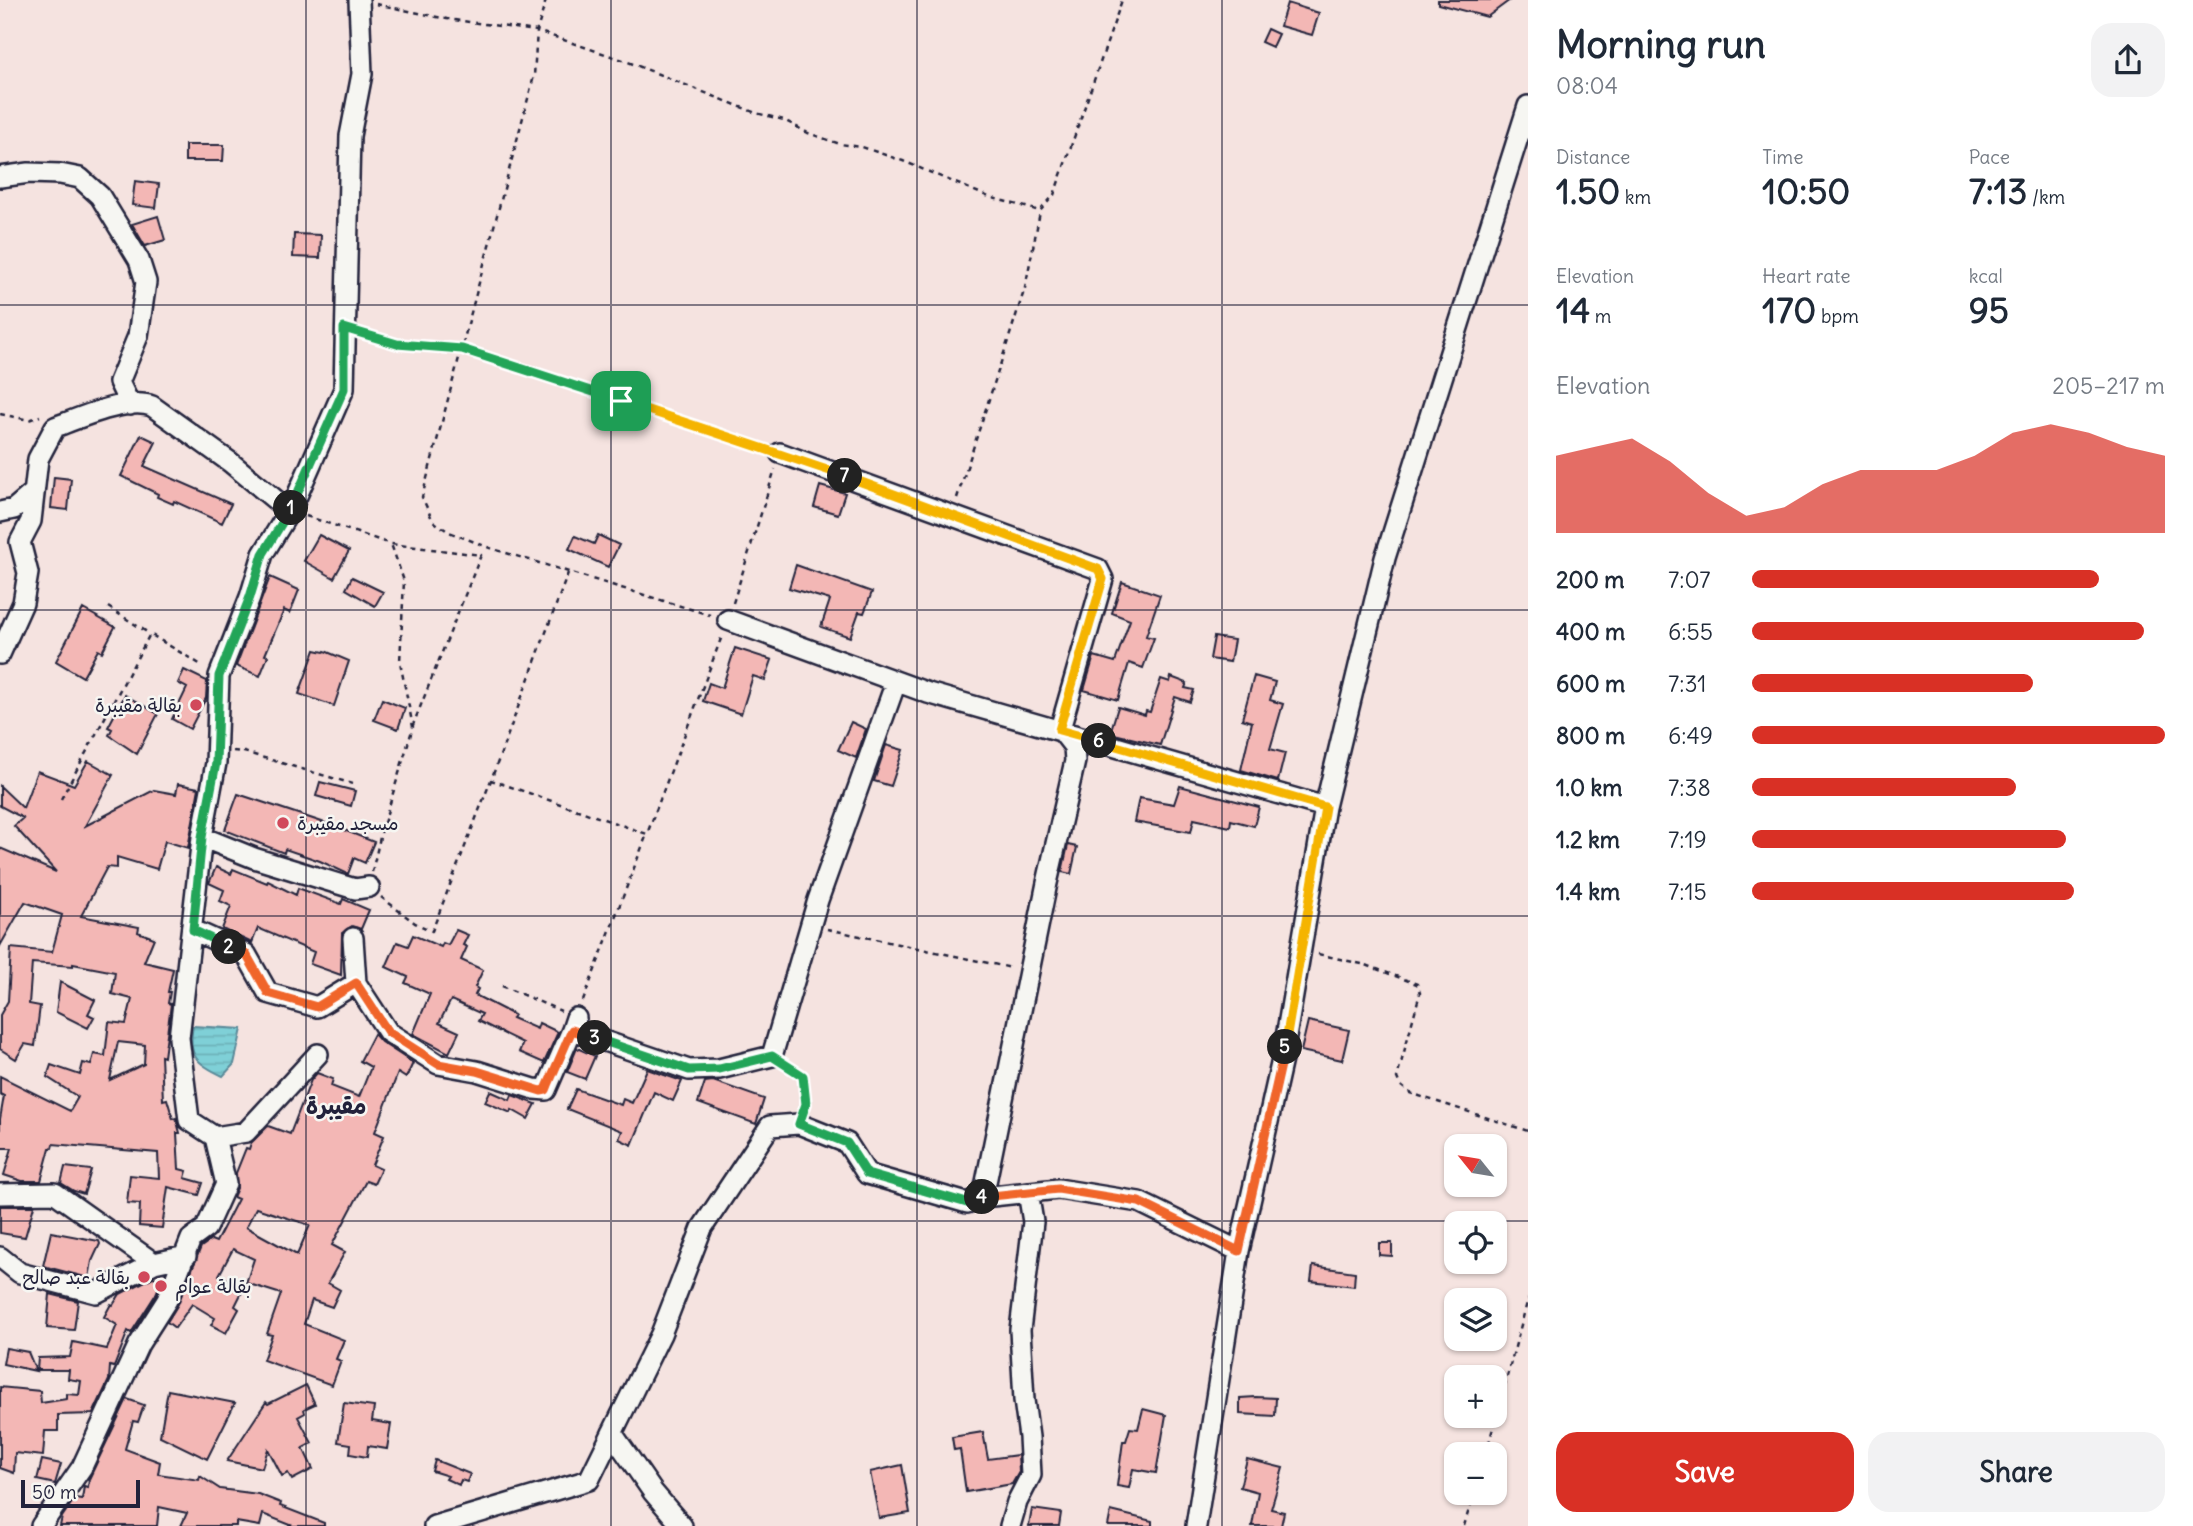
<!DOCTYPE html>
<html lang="en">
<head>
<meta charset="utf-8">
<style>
	body { margin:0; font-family:Delius,"Playpen Sans Arabic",sans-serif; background:#f2f2f3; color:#1f2937; height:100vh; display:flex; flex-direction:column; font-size:26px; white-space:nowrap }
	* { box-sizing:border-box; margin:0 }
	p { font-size:23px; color:#747a83 }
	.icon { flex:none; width:38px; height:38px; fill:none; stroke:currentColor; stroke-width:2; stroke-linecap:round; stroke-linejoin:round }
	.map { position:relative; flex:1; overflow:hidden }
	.side { display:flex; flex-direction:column; background:#fff; width:665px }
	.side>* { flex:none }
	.needle { width:46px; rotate:300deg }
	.controls { position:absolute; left:1444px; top:1134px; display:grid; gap:14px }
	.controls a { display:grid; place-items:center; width:63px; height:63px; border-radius:14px; background:#fff; box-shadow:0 2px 5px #0004; font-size:35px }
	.scale { position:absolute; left:21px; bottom:18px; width:119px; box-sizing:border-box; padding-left:7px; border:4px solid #22223b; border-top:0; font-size:19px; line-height:24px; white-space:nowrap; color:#22223b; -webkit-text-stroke:5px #f6f6f2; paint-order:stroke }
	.pin { position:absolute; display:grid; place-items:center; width:60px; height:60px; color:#fff; margin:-30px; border-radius:14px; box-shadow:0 4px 10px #0006 }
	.km { position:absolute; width:35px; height:35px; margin:-18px; border-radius:50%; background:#222; color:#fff; font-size:19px; line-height:35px; text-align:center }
	.round { display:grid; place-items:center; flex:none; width:74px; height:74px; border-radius:21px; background:#f2f2f3 }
	.summary { display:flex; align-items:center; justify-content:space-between; height:119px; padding:0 28px }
	h1 { font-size:38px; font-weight:700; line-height:52px }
	.figures { display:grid; grid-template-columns:repeat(3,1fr); gap:10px; height:119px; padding:7px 28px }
	.figures div { display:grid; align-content:center }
	.figures b { font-size:35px; font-weight:700 }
	.figures small { font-size:19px; font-weight:400 }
	.figures p { font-size:19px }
	.chart { height:196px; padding:14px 28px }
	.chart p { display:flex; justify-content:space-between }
	.chart svg { width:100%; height:126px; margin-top:7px; fill:#d93025; opacity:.7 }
	.action { display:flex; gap:14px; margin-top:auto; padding:14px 28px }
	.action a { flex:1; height:80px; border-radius:21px; background:#d93025; color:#fff; font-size:28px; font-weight:700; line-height:80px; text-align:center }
	.action a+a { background:#f2f2f3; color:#1f2937 }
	ul { padding:0 28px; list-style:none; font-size:23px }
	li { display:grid; grid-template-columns:112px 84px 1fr; align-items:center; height:52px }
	li i { height:18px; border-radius:9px; background:#d93025 }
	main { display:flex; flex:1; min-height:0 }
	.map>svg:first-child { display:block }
	.water { fill:url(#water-rules); stroke:#5a8a99; stroke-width:2 }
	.building { fill:#f3b7b5; stroke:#22223b; stroke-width:2; fill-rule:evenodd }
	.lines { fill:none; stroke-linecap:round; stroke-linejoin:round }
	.minor-casing { stroke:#22223b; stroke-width:24 }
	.path { stroke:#22223b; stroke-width:2.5; stroke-dasharray:5 5; stroke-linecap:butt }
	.minor { stroke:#f6f6f2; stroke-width:19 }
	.split-1-casing { stroke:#fff; stroke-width:14 }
	.split-2-casing { stroke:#fff; stroke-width:14 }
	.split-3-casing { stroke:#fff; stroke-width:14 }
	.split-4-casing { stroke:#fff; stroke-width:14 }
	.split-5-casing { stroke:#fff; stroke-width:14 }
	.split-6-casing { stroke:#fff; stroke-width:14 }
	.split-7-casing { stroke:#fff; stroke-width:14 }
	.split-8-casing { stroke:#fff; stroke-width:14 }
	.split-1 { stroke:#22a559; stroke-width:9 }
	.split-2 { stroke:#22a559; stroke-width:9 }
	.split-3 { stroke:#f0652b; stroke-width:9 }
	.split-4 { stroke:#22a559; stroke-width:9 }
	.split-5 { stroke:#f0652b; stroke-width:9 }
	.split-6 { stroke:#f5b400; stroke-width:9 }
	.split-7 { stroke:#f5b400; stroke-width:9 }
	.split-8 { stroke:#f5b400; stroke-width:9 }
	.grid { fill:none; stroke:#22223b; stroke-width:2; stroke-opacity:0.55 }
	.poi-dot { fill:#d1495b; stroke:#f6f6f2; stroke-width:2.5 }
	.labels { text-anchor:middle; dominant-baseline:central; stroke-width:5; stroke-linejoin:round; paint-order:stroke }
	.poi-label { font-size:19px; fill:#22223b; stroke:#f6f6f2; text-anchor:end }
	.quarter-label { font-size:23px; font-weight:bold; fill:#22223b; stroke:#f6f6f2 }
</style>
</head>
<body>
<main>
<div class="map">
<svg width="1528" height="1526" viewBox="0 0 1528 1526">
	<defs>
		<pattern id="water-rules" width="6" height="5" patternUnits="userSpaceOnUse" patternTransform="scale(1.75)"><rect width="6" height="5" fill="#7fd0d7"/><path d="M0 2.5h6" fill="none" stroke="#6db2b9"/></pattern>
	</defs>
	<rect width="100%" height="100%" fill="#f5e3e0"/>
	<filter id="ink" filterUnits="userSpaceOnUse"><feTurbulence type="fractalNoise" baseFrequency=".0143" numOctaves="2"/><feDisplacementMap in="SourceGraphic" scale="14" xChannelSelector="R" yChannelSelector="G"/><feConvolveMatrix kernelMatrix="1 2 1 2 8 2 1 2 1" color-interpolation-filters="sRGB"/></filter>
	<g filter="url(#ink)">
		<path class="water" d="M193 1026 242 1029 234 1064 223 1076C197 1064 187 1056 193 1026Z"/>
		<path class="building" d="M1438 0H1510L1487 17 1438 4Z
			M1287 3 1319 13 1312 35 1280 26Z
			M1267 29 1278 34 1272 47 1261 42Z
			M185 145H224L223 161H185Z
			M135 181 159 184 156 208 132 205Z
			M158 216 165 240 145 246 132 224Z
			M294 234 321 235 320 258 293 257Z
			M141 435 156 442 144 466 231 504 222 523 174 501 173 504 157 497 158 494 121 476Z
			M54 477 71 479 68 510 51 508Z
			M820 486 845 493 838 514 814 507Z
			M319 535 349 551 334 578 304 561Z
			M598 535 619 545 608 567 569 549 575 536 594 544Z
			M796 565 872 592 864 613 859 612 850 637 821 627 830 600 789 588Z
			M270 577 299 590 290 613 284 610 265 655 268 656 260 676 236 666Z
			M352 577 383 592 375 606 346 589Z
			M1122 582 1160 595 1146 636 1154 638 1143 668 1129 663 1118 700 1084 690 1094 656 1115 662 1130 620 1112 613Z
			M83 609 115 627 102 652 98 650 83 677 56 661Z
			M1214 637 1234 640 1230 662 1210 659Z
			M735 648 772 660 765 680 753 676 741 714 703 701 709 683 722 688Z
			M315 650 324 652 325 651 349 661 334 706 299 694Z
			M184 670 207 681 206 698 190 729 172 719 187 688 178 683Z
			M1254 676 1275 682 1270 700 1283 704 1270 749 1285 753 1278 781 1241 770 1252 722 1242 719Z
			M1171 677 1187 683 1185 688 1194 690 1190 702 1175 697 1160 745 1110 733 1118 707 1145 715 1146 711 1150 712 1161 679 1170 682Z
			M125 695 158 714 137 754 109 735 112 729 108 727Z
			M382 699 405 708 398 729 374 720Z
			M851 722 866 729 856 758 838 750Z
			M886 745 903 750 891 786 874 781Z
			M88 761 113 775 85 826 154 790 176 794 178 784 199 788 188 848 165 841 157 869 117 857V868L107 867 81 916 139 927 138 932 154 938 144 962 173 969 168 992H170L168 1003 171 1004 164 1057 161 1056 163 1100 167 1099 173 1119 176 1118 180 1133H177L179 1169 187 1171 185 1178 203 1183 199 1195 168 1187 162 1228 139 1226 140 1204 127 1203 130 1175 159 1178 158 1153 53 1144 52 1148H50L41 1181H22L4 1175 12 1148H0V1119L4 1096 0 1094V1076L70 1111 78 1097 47 1077 51 1065 80 1075 83 1063 91 1065 94 1054 105 1056 109 1022 126 1024 132 999 112 994 115 972 73 964V966L32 963 29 1004 40 1006 35 1046 25 1044 16 1059 0 1049V1015L8 1001 11 948 52 952 62 915 25 902 0 946V848L56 872 14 826 23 818 0 806V786L23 808 37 771 74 785ZM118 1042 145 1045 144 1064 110 1080Z
			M320 782 355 791 351 806 316 796Z
			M1180 786 1259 807 1254 826 1231 820 1230 827 1194 819 1191 832 1134 822 1139 798 1174 804Z
			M238 794 334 826 374 842 365 863 354 858 348 874 320 861 285 849 284 853 225 830Z
			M1068 845 1077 847 1071 874 1062 872Z
			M216 867 231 874 233 869 267 883 268 881 296 895 298 888 341 904 343 899 369 910 361 929 352 926 342 933 341 975 310 964 314 952 258 928 252 943 222 929 231 906 220 901 224 890 209 883Z
			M456 930 468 935 463 945 467 947 461 960 483 970 475 987 478 989 475 995 514 1015 512 1018 537 1029 539 1023 558 1032 544 1063 519 1052 523 1043 478 1021 482 1014 451 1000 439 1023 459 1032 449 1053 413 1034 430 994 405 983 408 977 386 967 397 942 408 946 413 935 441 947 443 943 448 945Z
			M60 982 95 1000 88 1014 94 1017 88 1028 56 1012Z
			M1308 1021 1349 1030 1342 1060 1301 1051Z
			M374 1034 381 1042 413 1063 406 1078 398 1073 375 1132 384 1136 372 1165 381 1169 374 1184 366 1181 332 1245 345 1252 328 1283 340 1290 332 1307 312 1300 304 1324 344 1340 336 1359 341 1361 332 1385 263 1360 272 1335 267 1334 281 1294 246 1283 254 1259 233 1249 219 1275 244 1288 235 1306 239 1309 226 1333 211 1325 215 1318 192 1304 175 1328 167 1322 178 1304 201 1247 211 1240 216 1242 238 1199 233 1197 237 1188 236 1173 246 1148 249 1149 251 1143 268 1126 290 1134 311 1080 317 1073 333 1079 331 1086 359 1097 371 1067 360 1061ZM256 1208 310 1225 297 1255 246 1227Z
			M577 1048 595 1056 585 1079 567 1072Z
			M647 1069 682 1081 673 1101 654 1092 632 1145 619 1139 622 1131 567 1109 576 1089 621 1105 623 1099 632 1103Z
			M713 1081 764 1099 756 1124 698 1103 705 1082Z
			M490 1091 510 1100 512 1095 536 1104 528 1119 512 1110 511 1113 485 1102Z
			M65 1167 91 1170 84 1194 74 1191 61 1183Z
			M0 1206H34L25 1237 0 1233Z
			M51 1232 99 1241 100 1244 92 1261 89 1278 43 1266Z
			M1379 1243H1392V1256L1379 1255Z
			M1313 1266 1355 1272 1354 1286 1311 1281Z
			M153 1277 162 1280 156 1294 131 1333 128 1331 114 1367 110 1366 109 1380 93 1414 58 1415V1431H45L43 1456 15 1453 14 1473 0 1468V1387L40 1391 41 1403 67 1399V1394L79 1395 81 1381 68 1379 69 1370H37L38 1358 70 1357 73 1342 107 1349 117 1325 104 1317 111 1304 113 1305 120 1294Z
			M50 1294 78 1301 74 1330 47 1328Z
			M6 1348 28 1352 36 1371 3 1364Z
			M306 1385 315 1404 304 1409 305 1413 298 1417 312 1443 303 1448 313 1469 292 1480 288 1473 282 1476 268 1449 262 1468 227 1461 266 1402 268 1404Z
			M168 1390 235 1403 207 1459 160 1436Z
			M1256 1397 1276 1398 1275 1416 1240 1414V1398Z
			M127 1399 144 1405 138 1422 133 1421 125 1449 160 1462 158 1474 199 1480 200 1476 220 1489 258 1494 281 1503 280 1506 324 1523V1526H293L263 1514 260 1526 236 1522V1526H181L187 1513 159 1507 157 1526H60L62 1517 75 1498 82 1499 84 1486 88 1487 89 1479Z
			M344 1403 374 1407 372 1421 391 1424 387 1449 368 1446 367 1457 350 1454 351 1444 338 1442Z
			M1143 1409 1166 1415 1156 1473 1133 1469 1129 1488 1117 1486 1123 1441H1126L1130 1428 1138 1429Z
			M983 1432 988 1459 1018 1455 1019 1472 1012 1484 966 1492 960 1449 954 1450 952 1437Z
			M1247 1459 1283 1468 1271 1509 1284 1512 1281 1526H1252L1258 1492 1240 1487Z
			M42 1460 61 1464 55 1484 37 1480Z
			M435 1460 470 1474 467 1482 461 1480 459 1485 446 1479 448 1476 432 1471Z
			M902 1465 910 1513 879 1518 870 1472Z
			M1032 1509 1061 1513 1059 1526H1029Z
			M1111 1511 1152 1521V1526H1108Z"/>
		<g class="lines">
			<defs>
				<path id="minor" d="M0 177 29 173 60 174 80 178 100 196 139 260 146 282 138 336 119 382 130 405
					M780 453 1098 569 1103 579 1060 729 1074 747 1075 761 1047 883 983 1197
					M0 512 14 509 34 492
					M728 620 928 693 1325 807
					M0 654 23 603 28 573 20 542 31 521 38 459 55 427C79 418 127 397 152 406L230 462 289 511
					M202 837 254 858 355 889 369 887
					M193 930 246 954 268 993 317 1007 356 983
					M353 938 356 983 388 1032 438 1064 477 1071 534 1089 546 1090 572 1030
					M576 1018 572 1030 689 1070 719 1069 772 1056 818 900 896 682
					M215 1137 189 1120 179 1038 202 837 216 763 219 676 250 597 263 554 293 505 344 389 350 136 362 74 359 0
					M0 1194 55 1193 154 1263
					M0 1257 20 1273 96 1293 154 1263 186 1256
					M612 1433 653 1492 682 1526
					M41 1526 82 1467 139 1344 167 1300 191 1239 206 1228 226 1184 215 1137 246 1132 318 1054
					M434 1526 589 1480 661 1334 702 1228 770 1126 799 1124 847 1143 867 1174 967 1203 983 1197 1058 1189 1139 1202 1239 1251
					M1010 1526 1017 1502 1031 1475 1029 1437 1024 1400 1020 1330 1033 1222 1028 1192
					M1196 1526 1239 1251 1283 1055 1325 807 1385 558 1528 106"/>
			</defs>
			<use href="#minor" class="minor-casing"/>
			<path class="path" d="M546 0 537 31 534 76 422 497 433 521 449 532 490 548 710 615
				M376 4 447 19 537 31 623 60 756 113 784 120 808 133 840 144 862 147 903 161 989 197 1040 211 1054 195 1122 0
				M363 334 397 344 462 349 763 448
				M0 414 29 420 40 416
				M957 498 1025 288 1040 212
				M306 516 391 544 481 555 413 725
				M568 573 491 780 647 834 722 636
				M733 603 775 469
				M108 607 150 634
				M233 751 244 752 353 784
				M61 799 150 634 203 666
				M372 872 381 833 413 727 400 662 404 581 391 544
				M381 897 415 923 432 931 491 780
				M827 929 1012 968
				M1318 954 1366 965 1417 984 1420 993 1397 1078 1400 1085 1410 1093 1528 1131
				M502 986 561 1011
				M583 1001 647 834
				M787 1066 803 1076 806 1104 804 1109
				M1486 1454 1528 1299
				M1464 1526 1474 1493"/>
			<use href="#minor" class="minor"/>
		</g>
	</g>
	<g class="lines" filter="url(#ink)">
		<defs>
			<path id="split-1" d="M291 508 344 389V328L397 344 462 349 621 401"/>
			<path id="split-2" d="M229 947 193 930 202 837 216 763 219 676 250 597 263 554 291 508"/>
			<path id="split-3" d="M229 947 246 954 268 993 317 1007 356 983 388 1032 438 1064 477 1071 541 1091 546 1090 548 1085 572 1030 595 1038"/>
			<path id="split-4" d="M595 1038 689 1070 719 1069 772 1056 803 1076 806 1104 799 1124 847 1143 867 1174 967 1203 982 1197"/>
			<path id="split-5" d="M982 1197 1058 1189 1139 1202 1239 1251 1285 1047"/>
			<path id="split-6" d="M1099 741 1325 807 1285 1047"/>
			<path id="split-7" d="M845 476 1098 569 1103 579 1059 730 1099 741"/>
			<path id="split-8" d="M621 401 845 476"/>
		</defs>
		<use href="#split-1" class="split-1-casing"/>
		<use href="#split-2" class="split-2-casing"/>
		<use href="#split-3" class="split-3-casing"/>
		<use href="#split-4" class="split-4-casing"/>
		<use href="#split-5" class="split-5-casing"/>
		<use href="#split-6" class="split-6-casing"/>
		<use href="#split-7" class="split-7-casing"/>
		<use href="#split-8" class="split-8-casing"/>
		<use href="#split-1" class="split-1"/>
		<use href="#split-2" class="split-2"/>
		<use href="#split-3" class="split-3"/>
		<use href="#split-4" class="split-4"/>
		<use href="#split-5" class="split-5"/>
		<use href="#split-6" class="split-6"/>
		<use href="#split-7" class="split-7"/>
		<use href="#split-8" class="split-8"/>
	</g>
	<path class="grid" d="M306 0V1526M611 0V1526M917 0V1526M1222 0V1526M0 305H1528M0 610H1528M0 916H1528M0 1221H1528"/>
	<g class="poi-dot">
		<circle cx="196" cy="705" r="7"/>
		<circle cx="283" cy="823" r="7"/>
		<circle cx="144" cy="1277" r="7"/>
		<circle cx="161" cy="1286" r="7"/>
	</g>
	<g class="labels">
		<g class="poi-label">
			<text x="182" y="705">بقالة مقيبرة</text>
			<text x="297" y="823" text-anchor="start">مسجد مقيبرة</text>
			<text x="130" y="1277">بقالة عبد صالح</text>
			<text x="175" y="1286" text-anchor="start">بقالة عوام</text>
		</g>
		<g class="quarter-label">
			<text x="336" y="1105">مقيبرة</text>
		</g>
	</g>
</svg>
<div class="controls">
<a><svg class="needle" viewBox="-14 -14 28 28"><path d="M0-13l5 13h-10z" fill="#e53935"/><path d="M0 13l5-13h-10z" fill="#747a83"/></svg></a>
<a><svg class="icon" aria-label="locate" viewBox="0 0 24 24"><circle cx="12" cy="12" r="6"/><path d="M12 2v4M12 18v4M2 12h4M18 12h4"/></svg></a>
<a><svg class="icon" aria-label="layers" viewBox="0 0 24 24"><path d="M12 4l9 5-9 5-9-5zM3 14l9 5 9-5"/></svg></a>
<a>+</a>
<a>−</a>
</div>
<div class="scale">50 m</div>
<div class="pin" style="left:621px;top:401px;background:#1e9e55"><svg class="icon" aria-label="arrive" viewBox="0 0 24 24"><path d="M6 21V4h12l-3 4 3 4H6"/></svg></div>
<b class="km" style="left:291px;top:508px">1</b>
<b class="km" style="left:229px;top:947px">2</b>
<b class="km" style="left:595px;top:1038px">3</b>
<b class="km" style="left:982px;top:1197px">4</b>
<b class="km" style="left:1285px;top:1047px">5</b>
<b class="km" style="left:1099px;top:741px">6</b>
<b class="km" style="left:845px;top:476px">7</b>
</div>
<section class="side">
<div class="summary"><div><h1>Morning run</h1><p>08:04</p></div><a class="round"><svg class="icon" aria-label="share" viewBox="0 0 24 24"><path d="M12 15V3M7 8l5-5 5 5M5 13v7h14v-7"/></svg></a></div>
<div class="figures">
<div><p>Distance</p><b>1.50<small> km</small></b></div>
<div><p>Time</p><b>10:50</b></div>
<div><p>Pace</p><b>7:13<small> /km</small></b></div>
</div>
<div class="figures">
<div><p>Elevation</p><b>14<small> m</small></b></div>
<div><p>Heart rate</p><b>170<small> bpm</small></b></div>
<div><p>kcal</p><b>95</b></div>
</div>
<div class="chart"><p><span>Elevation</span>205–217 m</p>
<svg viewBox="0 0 160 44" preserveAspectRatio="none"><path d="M0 44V17L10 14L20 11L30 19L40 30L50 38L60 35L70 27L80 22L90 22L100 22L110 17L120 9L130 6L140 9L150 14L160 17V44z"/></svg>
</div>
<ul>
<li><b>200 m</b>7:07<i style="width:84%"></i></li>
<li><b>400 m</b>6:55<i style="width:95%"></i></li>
<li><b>600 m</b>7:31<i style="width:68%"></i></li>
<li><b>800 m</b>6:49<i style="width:100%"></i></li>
<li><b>1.0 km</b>7:38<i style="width:64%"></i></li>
<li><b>1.2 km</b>7:19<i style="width:76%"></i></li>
<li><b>1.4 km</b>7:15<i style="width:78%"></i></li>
</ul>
<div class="action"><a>Save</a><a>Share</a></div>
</section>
</main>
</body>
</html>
